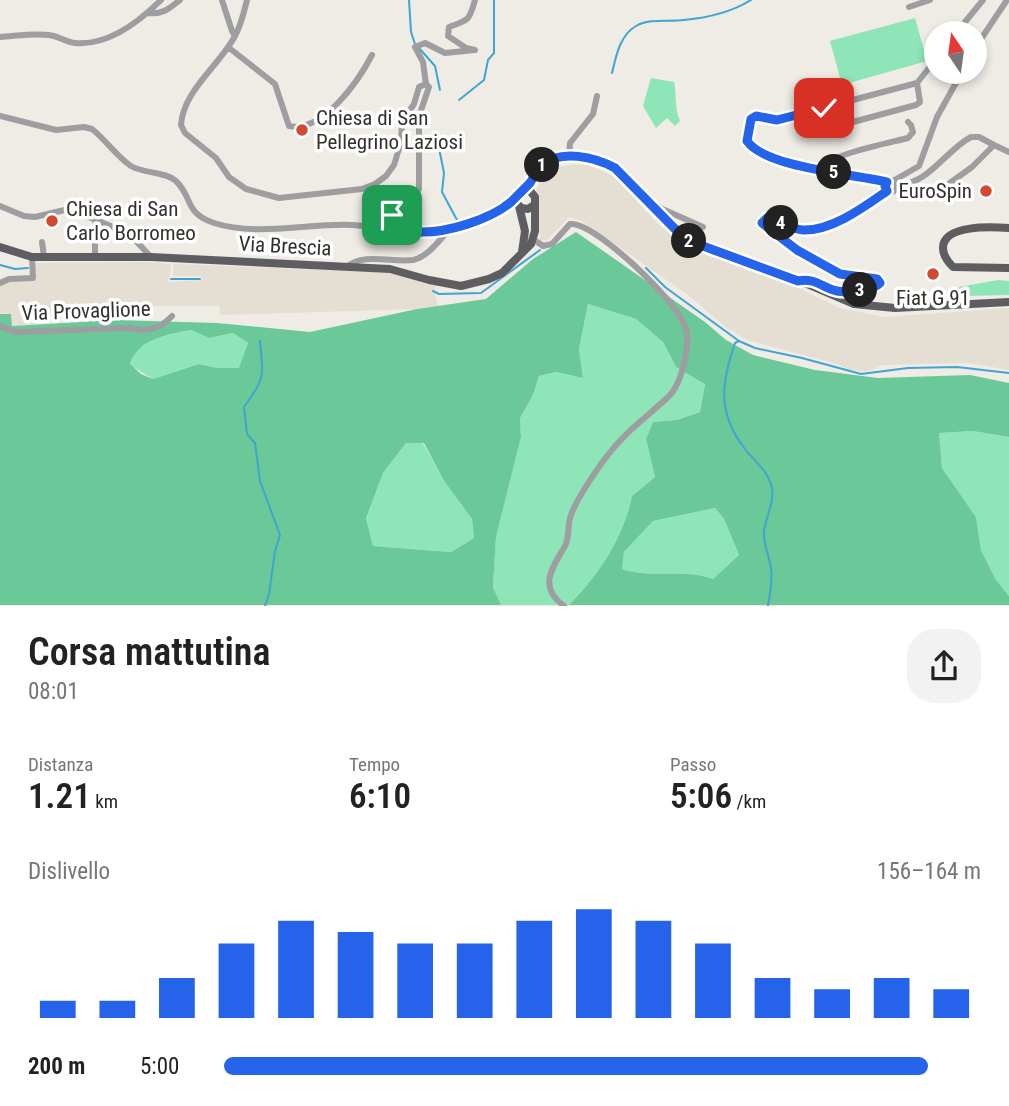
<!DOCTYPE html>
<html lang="it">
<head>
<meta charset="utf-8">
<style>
	body { margin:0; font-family:"Roboto Condensed",sans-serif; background:#f2f2f2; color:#222; height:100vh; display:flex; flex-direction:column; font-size:26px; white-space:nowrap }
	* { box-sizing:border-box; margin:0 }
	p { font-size:23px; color:#767676 }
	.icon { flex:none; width:38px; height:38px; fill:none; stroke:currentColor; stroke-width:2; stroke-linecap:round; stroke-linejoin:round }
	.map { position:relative; height:606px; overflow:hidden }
	.side { display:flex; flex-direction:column; background:#fff; flex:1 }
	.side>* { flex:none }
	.needle { width:46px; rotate:347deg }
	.fabs { position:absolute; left:924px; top:21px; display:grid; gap:14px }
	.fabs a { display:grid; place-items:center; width:63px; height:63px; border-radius:50%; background:#fff; box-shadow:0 4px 10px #0003; font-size:35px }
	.pin { position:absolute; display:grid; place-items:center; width:60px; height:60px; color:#fff; margin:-30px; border-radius:14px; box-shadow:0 4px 10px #0006 }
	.km { position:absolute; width:35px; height:35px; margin:-18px; border-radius:50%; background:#222; color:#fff; font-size:19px; line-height:35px; text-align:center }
	.round { display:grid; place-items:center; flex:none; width:74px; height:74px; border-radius:28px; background:#f2f2f2 }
	.summary { display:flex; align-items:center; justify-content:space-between; height:119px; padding:0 28px }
	h1 { font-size:38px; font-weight:600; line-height:52px }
	.stats { display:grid; grid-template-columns:repeat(3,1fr); gap:10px; height:119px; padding:7px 28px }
	.stats div { display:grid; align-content:center }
	.stats b { font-size:35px; font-weight:600 }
	.stats small { font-size:19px; font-weight:400 }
	.stats p { font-size:19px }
	.chart { height:196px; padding:14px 28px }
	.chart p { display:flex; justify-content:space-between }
	.chart svg { width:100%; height:126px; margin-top:7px; stroke:#2563eb; stroke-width:6 }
	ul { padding:0 28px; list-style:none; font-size:23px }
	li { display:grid; grid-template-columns:112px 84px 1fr; align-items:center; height:52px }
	li i { height:18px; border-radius:9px; background:#2563eb }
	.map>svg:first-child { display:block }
	.built { fill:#e5ded3 }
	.green { fill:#8ee5b7 }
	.forest { fill:#6bc899; fill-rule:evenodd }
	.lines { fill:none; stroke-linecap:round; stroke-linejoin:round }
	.stream { stroke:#40a5d2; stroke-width:2 }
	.minor { stroke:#9e9da0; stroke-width:6 }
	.major { stroke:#5e5e62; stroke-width:8 }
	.route-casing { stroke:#fff; stroke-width:14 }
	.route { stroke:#2563eb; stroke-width:9 }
	.poi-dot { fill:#d3482f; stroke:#fff; stroke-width:2.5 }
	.labels { text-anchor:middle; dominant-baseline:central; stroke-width:7; stroke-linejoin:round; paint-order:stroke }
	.poi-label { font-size:21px; fill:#32312e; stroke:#fff; text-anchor:start }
	.street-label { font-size:21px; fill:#32312e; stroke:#fff }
</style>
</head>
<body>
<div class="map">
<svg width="1009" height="606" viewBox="0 0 1009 606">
	<rect width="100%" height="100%" fill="#efebe5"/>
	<path class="built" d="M576 164 590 166 614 176 661 227 682 242 709 256 779 279 840 308 885 317 1009 308V370L968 363 883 365 868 371 850 370 837 364 747 340 727 328 688 295 582 221 569 217 547 240 540 241 536 192 541 176 558 167Z
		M148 262 171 264 169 282 202 280 201 276H173L174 264 394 273 436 286 433 292 436 296 438 306 417 309 220 315 219 306H153V316L127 315 126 307 37 317V324L12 326 11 315 0 313V286L10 281 36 280 35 263Z"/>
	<path class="green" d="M915 18 927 61 842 85 830 41Z
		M651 78 674 82C677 96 674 107 680 121L675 126 667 118 656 128 643 106Z
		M998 280 1009 281V295L963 296 948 293 959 287Z
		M588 304 636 319 663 342 676 367 705 383 700 412 677 420 653 422 646 439 655 477 632 496C624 537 598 576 569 605H501L493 587 496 537 521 437 520 418 533 395 539 376 556 372 583 378 579 349Z
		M191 330 209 338 233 333 248 343 240 368H217L199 364 153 379 130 365C137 339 168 334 191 330Z
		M973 431 1009 437V596L996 580 981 550 976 517 942 468 939 433Z
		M406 443H423L444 481 472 519 474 538 451 552 373 546 366 520 383 473Z
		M715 508 724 519 739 555 713 579C682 568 653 579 622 569L624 552 653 521Z"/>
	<path class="forest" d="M576 232 705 322 726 340 753 355 815 370 878 378 970 375 1009 383V437L973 431 939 433 942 468 976 517 981 550 996 580 1009 596V605H569C598 576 624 537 632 496L655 477 646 439 653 422 677 420 700 412 705 384 676 367 663 342 636 319 588 304 579 349 583 378 556 372 539 376 533 395 520 418 521 437 496 537 493 587 501 605H0V314H11L12 326 115 320 217 323 310 332 417 309 486 299 533 259ZM191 330 209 338 233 333 248 343 239 368H217L199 364 153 379 141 374 130 364C138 339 168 334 191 330ZM406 443H424L444 481 472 519 474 538 451 552 373 546 366 519 383 473ZM715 508 724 519 739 555 713 579C682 568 653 579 622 569L624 552 653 521Z"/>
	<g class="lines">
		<path class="stream" d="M409 0 411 32 415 44
			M419 48 435 66 440 90
			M612 73C616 56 620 35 636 26 650 18 668 22 684 20 705 18 732 12 751 0
			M459 100 484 80 488 60 494 53V0
			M441 137 439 148 444 173 442 192 457 220
			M0 265 15 269 28 268
			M646 268 665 287 739 341 755 348 802 358 861 374 908 368 957 367 1009 373
			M171 279H200
			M433 291 439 294 481 293 540 250
			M260 341C263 377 266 377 244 407L247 434 255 443 260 481 280 535 275 551 269 594 265 606
			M739 341 735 343C721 384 717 413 745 449 753 460 767 470 771 484 776 499 766 516 764 531 763 545 769 555 771 568 773 581 770 593 768 606"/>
		<path class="minor" d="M222 0 232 31 235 36
			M247 0C244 12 241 25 235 36 219 66 183 91 181 125L185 133 216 158 229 177 246 189 279 198 362 189 375 184 386 176 394 165 401 142 402 122 414 104 419 87 426 84
			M909 7 930 0
			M147 13C162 15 169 9 180 0
			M956 33 983 0
			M0 37C16 36 33 33 49 35 58 36 66 42 75 43 108 46 139 22 161 0
			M228 47 275 84 289 126C323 133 359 80 372 55
			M975 48 1007 0
			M0 116 56 130 84 127 92 129C106 140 117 157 131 166 145 174 164 171 176 181 193 197 184 213 214 223 257 237 307 223 352 225 381 226 413 236 442 232 466 228 501 212 517 195
			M838 126 916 105 920 102 917 83
			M569 156 570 143 593 114 597 96
			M818 169C828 155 889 143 908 138L913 132 911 125 908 122
			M885 186a6 6 0 1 1 12 0a6 6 0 1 1-12 0Z
			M893 181 919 166 937 117 962 72
			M887 182 796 166 781 161 749 145 747 136 751 119 762 115 777 120 917 83 936 59
			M897 185C928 185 946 150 971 137H979L994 145
			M929 198 972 167 994 145 1009 152
			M651 204 703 227
			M0 206 24 216 35 217 69 209 113 227 136 241 151 257
			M419 231 413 224 399 223 392 215 394 211 415 195 419 189V116L429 87 426 84 423 62 415 47 425 43 445 53 475 50 466 48 448 36 449 27C468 20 469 22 475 0
			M533 239 543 246 552 244 570 224C586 222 623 255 635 266 651 281 683 312 687 333 688 343 686 354 684 364 681 376 677 389 668 397 646 418 626 431 607 456 597 469 576 500 571 515 567 525 570 536 565 546 553 567 537 586 564 606
			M42 242 44 257
			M95 256V220
			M347 267C363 252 393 263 413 260 427 257 438 242 447 232
			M800 280H811L838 292 872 290 880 283 877 279C828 276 805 254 766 227L763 220C775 215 790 229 804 230 833 230 864 207 887 191
			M0 283 9 279 33 278 32 257
			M0 326 15 332 128 328C146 332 159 330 172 316"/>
		<path class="major" d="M522 191C530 183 534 170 543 164 563 149 595 158 615 168L684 238 791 277 854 304 895 308 1009 302
			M519 206 525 231 522 252
			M1009 228C993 227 943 224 943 248 943 256 948 262 953 267L1009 268
			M0 247 32 257H151L390 269 429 280 461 286 489 279 502 273 531 244 535 231V197L531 192 526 190 517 195V203L521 208 528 209 534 205"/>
	</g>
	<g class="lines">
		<defs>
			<path id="route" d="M392 215 399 223 413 224 419 232C446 233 490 220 511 202 517 196 524 189 530 183 534 177 536 170 542 165 561 149 595 157 615 168L679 233 692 242 798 281C814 277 823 288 837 291 846 293 874 290 880 283L877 279 840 274 797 250 762 223 767 218C779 221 790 229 803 230 832 231 864 207 887 191L885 186 887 182C854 174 766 168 747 141L751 119 756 116 777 120 824 108"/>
		</defs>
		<use href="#route" class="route-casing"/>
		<use href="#route" class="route"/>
	</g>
	<g class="poi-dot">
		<circle cx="302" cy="130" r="7"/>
		<circle cx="986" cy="191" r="7"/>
		<circle cx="52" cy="221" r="7"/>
		<circle cx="933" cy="274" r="7"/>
	</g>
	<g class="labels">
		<g class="poi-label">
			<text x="316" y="118">Chiesa di San<tspan x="316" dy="24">Pellegrino Laziosi</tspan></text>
			<text x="972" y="191" text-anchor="end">EuroSpin</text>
			<text x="66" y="209">Chiesa di San<tspan x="66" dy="24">Carlo Borromeo</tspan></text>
			<text x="933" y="298" text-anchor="middle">Fiat G 91</text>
		</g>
		<g class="street-label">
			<text transform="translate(285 246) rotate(3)">Via Brescia</text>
			<text transform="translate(86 311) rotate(-2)">Via Provaglione</text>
		</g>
	</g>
</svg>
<div class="fabs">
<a><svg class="needle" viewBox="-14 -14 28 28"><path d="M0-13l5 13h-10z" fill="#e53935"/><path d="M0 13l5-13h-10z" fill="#767676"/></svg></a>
</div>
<div class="pin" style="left:392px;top:215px;background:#1e9e55"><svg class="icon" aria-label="arrive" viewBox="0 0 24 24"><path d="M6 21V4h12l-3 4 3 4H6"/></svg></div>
<div class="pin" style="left:824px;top:108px;background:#d93025"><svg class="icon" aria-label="check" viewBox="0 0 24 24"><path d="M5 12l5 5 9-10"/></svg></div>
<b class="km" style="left:542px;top:165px">1</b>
<b class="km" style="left:689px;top:241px">2</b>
<b class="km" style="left:860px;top:290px">3</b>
<b class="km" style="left:781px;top:223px">4</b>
<b class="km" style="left:834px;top:172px">5</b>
</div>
<section class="side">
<div class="summary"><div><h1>Corsa mattutina</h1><p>08:01</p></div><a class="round"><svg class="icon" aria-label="share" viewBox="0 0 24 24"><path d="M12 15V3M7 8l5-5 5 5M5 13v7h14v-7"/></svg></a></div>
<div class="stats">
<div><p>Distanza</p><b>1.21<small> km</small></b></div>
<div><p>Tempo</p><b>6:10</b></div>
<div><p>Passo</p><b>5:06<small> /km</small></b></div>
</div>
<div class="chart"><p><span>Dislivello</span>156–164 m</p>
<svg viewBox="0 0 160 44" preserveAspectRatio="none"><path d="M5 44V38M15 44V38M25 44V30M35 44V18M45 44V10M55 44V14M65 44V18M75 44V18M85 44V10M95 44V6M105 44V10M115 44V18M125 44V30M135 44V34M145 44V30M155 44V34"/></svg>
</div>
<ul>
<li><b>200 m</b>5:00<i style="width:93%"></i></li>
</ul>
</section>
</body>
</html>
